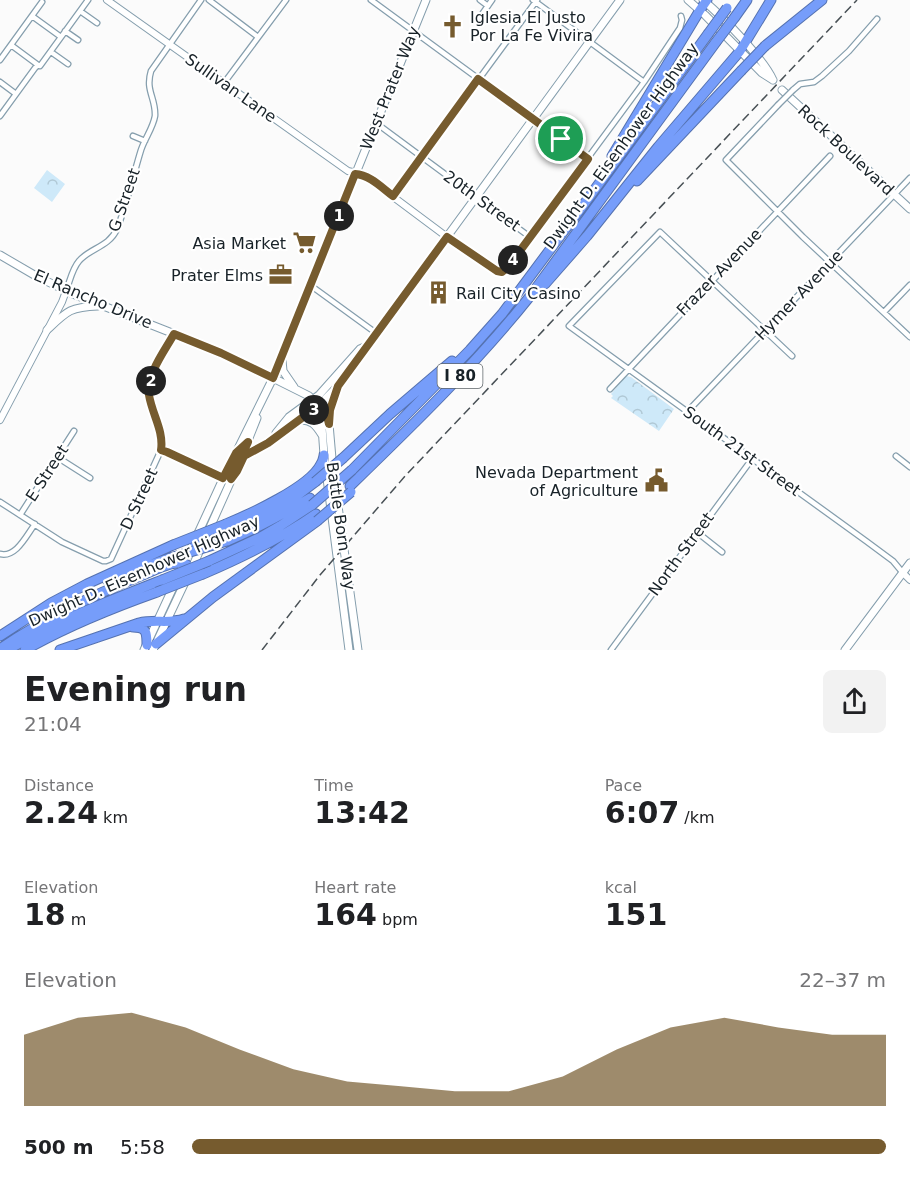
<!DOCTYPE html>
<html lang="en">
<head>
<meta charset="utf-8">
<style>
	body { margin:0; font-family:"DejaVu Sans",sans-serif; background:#f2f2f2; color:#202124; height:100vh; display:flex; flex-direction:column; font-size:22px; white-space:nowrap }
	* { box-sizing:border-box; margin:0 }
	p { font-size:20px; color:#757577 }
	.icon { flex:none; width:33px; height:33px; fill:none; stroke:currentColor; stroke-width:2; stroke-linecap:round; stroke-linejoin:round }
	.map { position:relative; height:650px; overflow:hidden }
	.details { display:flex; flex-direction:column; background:#fff; flex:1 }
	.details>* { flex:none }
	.pin { position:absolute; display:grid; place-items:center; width:51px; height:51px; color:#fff; margin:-26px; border:3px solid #fff; border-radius:50%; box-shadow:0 2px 6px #0007 }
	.km { position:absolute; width:30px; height:30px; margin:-15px; border-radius:50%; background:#222; color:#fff; font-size:16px; line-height:30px; text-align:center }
	.round { display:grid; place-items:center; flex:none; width:63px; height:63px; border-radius:9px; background:#f2f2f2 }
	.summary { display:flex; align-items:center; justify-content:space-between; height:102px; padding:0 24px }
	h1 { font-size:33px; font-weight:600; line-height:45px }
	.figures { display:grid; grid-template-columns:repeat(3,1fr); gap:9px; height:102px; padding:6px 24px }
	.figures div { display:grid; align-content:center }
	.figures b { font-size:30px; font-weight:600 }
	.figures small { font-size:16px; font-weight:400 }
	.figures p { font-size:16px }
	.chart { height:168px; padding:12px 24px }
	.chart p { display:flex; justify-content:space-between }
	.chart svg { width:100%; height:108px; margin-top:6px; fill:#765b2e; opacity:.7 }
	ul { padding:0 24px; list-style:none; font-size:20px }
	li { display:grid; grid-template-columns:96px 72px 1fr; align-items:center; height:45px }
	li i { height:15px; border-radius:8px; background:#765b2e }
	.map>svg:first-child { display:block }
	.forest { fill:url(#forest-crowns) }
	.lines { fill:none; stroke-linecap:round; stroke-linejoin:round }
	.minor-casing { stroke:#859ead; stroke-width:7 }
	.tertiary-casing { stroke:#859ead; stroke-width:8 }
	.secondary-casing { stroke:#859ead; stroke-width:9 }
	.motorway-casing { stroke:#5572b0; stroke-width:11 }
	.minor { stroke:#fff; stroke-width:4.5 }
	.tertiary { stroke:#fff; stroke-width:6 }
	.secondary { stroke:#fff; stroke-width:7 }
	.motorway { stroke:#769dfa; stroke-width:9 }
	.rail { stroke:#485055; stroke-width:1.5; stroke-dasharray:9 4.5; stroke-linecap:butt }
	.minor-bridge-casing { stroke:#859ead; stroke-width:7; stroke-linecap:butt }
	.motorway-bridge-casing { stroke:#5572b0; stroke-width:11; stroke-linecap:butt }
	.minor-bridge { stroke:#fff; stroke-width:4.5 }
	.motorway-bridge { stroke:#769dfa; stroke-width:9 }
	.route-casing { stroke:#fff; stroke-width:12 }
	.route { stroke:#765b2e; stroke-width:8 }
	.labels { text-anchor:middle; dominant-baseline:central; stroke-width:4.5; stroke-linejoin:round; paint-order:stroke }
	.shield { fill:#fff; stroke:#5d6468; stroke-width:1.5 }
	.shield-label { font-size:15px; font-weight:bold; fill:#182228 }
	.poi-label { font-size:16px; fill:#182228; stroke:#fff; text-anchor:end }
	.street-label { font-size:16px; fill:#182228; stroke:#fff }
</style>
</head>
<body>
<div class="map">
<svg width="910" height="650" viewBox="0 0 910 650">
	<defs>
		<pattern id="forest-crowns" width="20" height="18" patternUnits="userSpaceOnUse" patternTransform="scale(1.5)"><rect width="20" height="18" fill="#cee9f9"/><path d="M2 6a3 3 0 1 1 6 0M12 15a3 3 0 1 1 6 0" fill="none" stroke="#b0c8d5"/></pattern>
	</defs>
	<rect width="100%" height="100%" fill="#fbfbfb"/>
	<path class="forest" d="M47 170 65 184 52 202 34 188Z
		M626 376 631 377 674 409 659 431 611 398 613 396 611 394Z"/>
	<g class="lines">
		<defs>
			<path id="minor" d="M209 0 258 37
				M371 0 588 159
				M480 0 488 6
				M533 0 644 82
				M80 11 97 23
				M32 16 61 37
				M480 17 492 0
				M65 31 78 40
				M11 45 38 65
				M51 52 68 64
				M0 60 42 2
				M0 82 16 94
				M224 83 286 0
				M793 90 800 84 814 82 822 76 849 51 877 19
				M778 105 726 160 803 237 910 337
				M0 116 35 68 38 65 40 66 88 0
				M376 123 530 237
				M133 136 145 141
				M393 196 537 0
				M447 237 497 271 502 272 505 270 644 82 680 28 682 20 681 16
				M310 285 376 333
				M66 291C70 281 72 269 79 261 90 248 109 247 117 229 127 204 133 176 141 150 145 138 153 128 155 116 156 98 145 91 151 71L201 0
				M884 312 910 285
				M792 356 660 232 569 326 866 541 893 561 903 573
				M610 389 830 156
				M688 411 910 178
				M161 450 223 479
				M896 456 910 467
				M57 457 90 478
				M0 502 62 542 103 561H106L111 559 161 450C164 434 156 420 151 404 144 378 162 356 174 334
				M20 515 74 431
				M698 533 722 552
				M0 554C16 558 26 536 35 524
				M611 650 752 459"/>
			<path id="tertiary" d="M107 0 348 171 361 174 368 178 447 237
				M0 420 62 302 66 291
				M903 573 910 580"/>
			<path id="secondary" d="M688 0 705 15 762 73 773 80
				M703 0C722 16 763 58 773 80
				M782 90 910 209
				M0 255 36 276 73 294 205 346 267 375 309 396 318 406 323 408 329 424 333 470 358 650
				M47 330C67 311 70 307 98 306
				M282 360 283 371 294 387
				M318 406 317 412 322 427 324 455 349 650
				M329 418 331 405 336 392
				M299 420C311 419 316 425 322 435
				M276 433 289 417 319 395 360 349 367 346
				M241 458 257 418
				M231 479 237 471 245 456 268 443 318 406 338 386 620 0
				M188 555 223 479 273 378 426 0
				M191 570 233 476
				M144 650 181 570
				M153 650 186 580
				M845 650 910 563"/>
			<path id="motorway" d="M735 17 747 0
				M765 46 822 0
				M612 156 700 10 707 0
				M637 181 741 71
				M545 284 587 236 658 147 740 51 771 0
				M343 458 390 414 452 361
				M352 470 470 350 502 314 587 200 708 34
				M350 486C413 425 476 364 531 295L716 42
				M226 524C250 514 310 487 321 464 322 463 324 457 324 455
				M227 541C256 529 283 514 310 498
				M194 542C205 531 215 537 229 532 259 520 289 503 315 482
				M209 561 261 537 280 526 312 505
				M203 574C243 557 280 539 316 514
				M107 580 170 558
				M133 627C147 627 147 633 147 645
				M0 636 51 603 87 584 173 545
				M156 644 213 597 317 521
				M11 648C59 620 111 600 162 580
				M0 649C45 618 93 595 143 575 152 571 168 563 178 563 182 562 183 563 187 565L189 574
				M25 650C67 626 112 608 157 592
				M60 650 139 623C154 619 170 624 184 619"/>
		</defs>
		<use href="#minor" class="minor-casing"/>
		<use href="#tertiary" class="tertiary-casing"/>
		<use href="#secondary" class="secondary-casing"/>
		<use href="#motorway" class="motorway-casing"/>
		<use href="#minor" class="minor"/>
		<use href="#tertiary" class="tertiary"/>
		<use href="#secondary" class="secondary"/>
		<use href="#motorway" class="motorway"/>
		<path class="rail" d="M262 650 320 575 406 475 857 0"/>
		<defs>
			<path id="minor-bridge" d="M778 105 793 90"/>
			<path id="motorway-bridge" d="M708 34 727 8
				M716 42 735 17
				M741 71 765 46
				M315 482 343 458
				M312 505 352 470
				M317 521 351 492
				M173 545 226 524
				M170 558 227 541
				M162 580 209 561
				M157 592 203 574"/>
		</defs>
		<use href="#minor-bridge" class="minor-bridge-casing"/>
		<use href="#motorway-bridge" class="motorway-bridge-casing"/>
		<use href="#minor-bridge" class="minor-bridge"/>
		<use href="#motorway-bridge" class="motorway-bridge"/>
	</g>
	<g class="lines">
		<defs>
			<path id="route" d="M478 79 588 159 508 267 502 272 497 271 447 237 338 386 330 410 329 424 327 416 323 408 318 406 268 443 244 456 237 471 231 479 248 442 236 453 223 478 167 452 161 450C164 431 152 414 149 395 147 373 164 352 174 334L221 353 273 378 355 174C370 175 381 187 393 196Z"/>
		</defs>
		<use href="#route" class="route-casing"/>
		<use href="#route" class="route"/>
	</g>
	<defs>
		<symbol id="church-bare" viewBox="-9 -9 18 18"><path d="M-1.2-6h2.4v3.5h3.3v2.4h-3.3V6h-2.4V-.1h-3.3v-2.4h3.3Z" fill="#765b2e" stroke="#fff" stroke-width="2.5" paint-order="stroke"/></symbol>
		<symbol id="supermarket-bare" viewBox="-9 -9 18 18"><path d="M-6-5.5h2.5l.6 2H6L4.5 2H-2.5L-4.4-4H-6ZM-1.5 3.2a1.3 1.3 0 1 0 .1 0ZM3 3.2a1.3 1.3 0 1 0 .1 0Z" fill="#765b2e" stroke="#fff" stroke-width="2.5" paint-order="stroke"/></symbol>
		<symbol id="office-bare" viewBox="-9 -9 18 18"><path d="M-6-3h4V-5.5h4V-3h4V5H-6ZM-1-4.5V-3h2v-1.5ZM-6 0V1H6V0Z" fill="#765b2e" stroke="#fff" stroke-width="2.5" paint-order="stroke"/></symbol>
		<symbol id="building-bare" viewBox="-9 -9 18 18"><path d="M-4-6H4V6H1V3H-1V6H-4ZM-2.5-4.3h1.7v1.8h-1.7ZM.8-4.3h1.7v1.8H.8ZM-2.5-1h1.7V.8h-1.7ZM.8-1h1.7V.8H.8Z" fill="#765b2e" stroke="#fff" stroke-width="2.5" paint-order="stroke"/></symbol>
		<symbol id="civic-bare" viewBox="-9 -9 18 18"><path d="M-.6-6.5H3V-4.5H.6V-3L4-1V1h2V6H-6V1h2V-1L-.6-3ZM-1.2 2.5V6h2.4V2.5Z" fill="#765b2e" stroke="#fff" stroke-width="2.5" paint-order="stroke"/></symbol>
	</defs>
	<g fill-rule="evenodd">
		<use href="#church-bare" x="436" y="10" width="33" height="33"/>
		<use href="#supermarket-bare" x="288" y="226" width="33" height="33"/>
		<use href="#office-bare" x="264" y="258" width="33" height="33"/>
		<use href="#building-bare" x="422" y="276" width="33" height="33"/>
		<use href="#civic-bare" x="640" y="464" width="33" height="33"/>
	</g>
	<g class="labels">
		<rect class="shield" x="437.5" y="364" width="45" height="24" rx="4.5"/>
		<g class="shield-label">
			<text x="460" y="376">I 80</text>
		</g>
		<g class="poi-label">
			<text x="470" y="17" text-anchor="start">Iglesia El Justo<tspan x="470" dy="18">Por La Fe Vivira</tspan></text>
			<text x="286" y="243">Asia Market</text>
			<text x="263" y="275">Prater Elms</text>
			<text x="456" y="293" text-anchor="start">Rail City Casino</text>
			<text x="638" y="472">Nevada Department<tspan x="638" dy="18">of Agriculture</tspan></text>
		</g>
		<g class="street-label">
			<text transform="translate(231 88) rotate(35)">Sullivan Lane</text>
			<text transform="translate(390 88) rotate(-68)">West Prater Way</text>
			<text transform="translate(621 146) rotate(-54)">Dwight D. Eisenhower Highway</text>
			<text transform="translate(846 150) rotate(43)">Rock Boulevard</text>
			<text transform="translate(124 200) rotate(-71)">G Street</text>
			<text transform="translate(482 201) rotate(36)">20th Street</text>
			<text transform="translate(719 272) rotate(-46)">Frazer Avenue</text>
			<text transform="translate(799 295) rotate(-46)">Hymer Avenue</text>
			<text transform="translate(93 299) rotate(23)">El Rancho Drive</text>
			<text transform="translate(742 451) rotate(36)">South 21st Street</text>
			<text transform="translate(47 473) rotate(-57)">E Street</text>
			<text transform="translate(139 499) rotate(-65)">D Street</text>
			<text transform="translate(341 526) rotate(82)">Battle Born Way</text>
			<text transform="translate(681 554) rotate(-54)">North Street</text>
			<text transform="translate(144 571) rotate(-24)">Dwight D. Eisenhower Highway</text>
		</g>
	</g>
</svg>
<div class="pin" style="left:561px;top:139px;background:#1e9e55"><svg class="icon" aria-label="arrive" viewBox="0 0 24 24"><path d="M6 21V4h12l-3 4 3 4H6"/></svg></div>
<b class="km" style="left:339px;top:216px">1</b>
<b class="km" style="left:151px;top:381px">2</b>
<b class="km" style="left:314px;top:410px">3</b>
<b class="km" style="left:513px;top:260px">4</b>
</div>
<section class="details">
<div class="summary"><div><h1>Evening run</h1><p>21:04</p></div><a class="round"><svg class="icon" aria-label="share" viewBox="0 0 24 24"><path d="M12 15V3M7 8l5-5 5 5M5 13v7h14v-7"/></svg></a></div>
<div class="figures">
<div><p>Distance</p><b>2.24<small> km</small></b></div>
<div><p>Time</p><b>13:42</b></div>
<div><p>Pace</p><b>6:07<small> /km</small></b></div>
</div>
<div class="figures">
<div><p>Elevation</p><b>18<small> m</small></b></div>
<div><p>Heart rate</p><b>164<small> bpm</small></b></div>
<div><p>kcal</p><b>151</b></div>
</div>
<div class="chart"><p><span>Elevation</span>22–37 m</p>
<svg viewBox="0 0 160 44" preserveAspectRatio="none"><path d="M0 44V15L10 8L20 6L30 12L40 21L50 29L60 34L70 36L80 38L90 38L100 32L110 21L120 12L130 8L140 12L150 15L160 15V44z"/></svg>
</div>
<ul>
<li><b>500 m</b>5:58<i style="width:100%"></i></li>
</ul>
</section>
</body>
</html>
